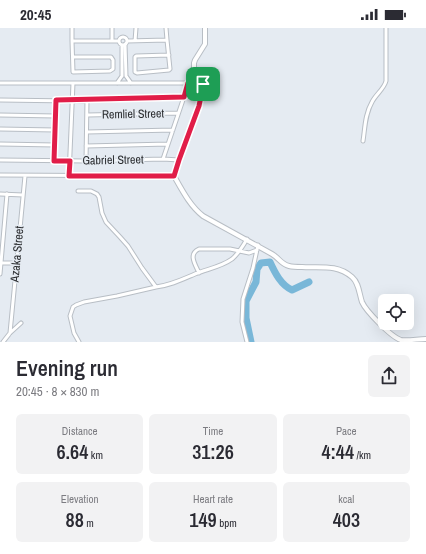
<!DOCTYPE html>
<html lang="en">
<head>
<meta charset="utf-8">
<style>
	body { margin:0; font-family:"Archivo Narrow",sans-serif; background:#f2f2f3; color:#2b2b33; height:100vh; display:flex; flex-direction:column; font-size:15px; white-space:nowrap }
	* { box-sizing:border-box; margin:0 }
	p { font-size:13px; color:#7c7c81 }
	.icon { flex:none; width:22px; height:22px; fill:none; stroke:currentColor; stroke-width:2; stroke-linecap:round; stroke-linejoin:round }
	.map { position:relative; height:314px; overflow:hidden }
	.sheet { display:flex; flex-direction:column; background:#fff; flex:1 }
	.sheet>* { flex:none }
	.buttons { position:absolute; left:378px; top:266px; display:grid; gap:8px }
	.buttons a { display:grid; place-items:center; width:36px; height:36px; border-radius:6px; background:#fff; box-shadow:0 4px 16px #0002; font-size:20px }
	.pin { position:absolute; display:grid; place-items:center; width:34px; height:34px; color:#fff; margin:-17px; border-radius:8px; box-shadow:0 2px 6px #0006 }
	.round { display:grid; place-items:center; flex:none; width:42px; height:42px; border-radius:6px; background:#f2f2f3 }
	.headline { display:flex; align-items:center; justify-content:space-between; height:68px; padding:0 16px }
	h1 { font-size:22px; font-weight:600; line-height:30px }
	.stats { display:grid; grid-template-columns:repeat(3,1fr); gap:6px; height:68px; padding:4px 16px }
	.stats div { display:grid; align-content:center; border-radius:6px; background:#f2f2f3; text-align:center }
	.stats b { font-size:20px; font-weight:600 }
	.stats small { font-size:11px; font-weight:400 }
	.stats p { font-size:11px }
	.status { display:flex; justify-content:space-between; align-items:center; height:28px; padding:0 20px; background:#fff; direction:ltr }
	.status svg { height:11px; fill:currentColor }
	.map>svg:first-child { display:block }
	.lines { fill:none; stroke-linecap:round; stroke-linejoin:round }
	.river { stroke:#79b7d8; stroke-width:7 }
	.minor-casing { stroke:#b8bec5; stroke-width:5 }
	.tertiary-casing { stroke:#b8bec5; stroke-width:6 }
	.minor { stroke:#fff; stroke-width:3 }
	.tertiary { stroke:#fff; stroke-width:4 }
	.route-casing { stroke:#fff; stroke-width:8 }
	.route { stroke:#e11d48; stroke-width:5 }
	.labels { text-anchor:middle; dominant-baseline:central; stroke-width:3; stroke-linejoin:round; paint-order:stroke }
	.street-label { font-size:12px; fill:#2a2c2f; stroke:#e5ebf2 }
</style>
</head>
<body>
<div class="status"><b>20:45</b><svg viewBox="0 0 49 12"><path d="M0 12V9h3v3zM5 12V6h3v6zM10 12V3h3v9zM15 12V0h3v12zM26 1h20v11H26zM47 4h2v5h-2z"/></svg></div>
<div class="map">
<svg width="426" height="314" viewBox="0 0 426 314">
	<rect width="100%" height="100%" fill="#e5ebf2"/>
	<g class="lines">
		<path class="river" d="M251 314 246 290V273L256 254 257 241 261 235 270 234C275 245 281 257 292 262L309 254"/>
		<defs>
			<path id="minor" d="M72 0V13H119
				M112 0V13
				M119 13a4 4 0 1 1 8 0a4 4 0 1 1-8 0Z
				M167 12 170 41 169 42 137 45 135 44V29L136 28 169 27
				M72 13 73 44 110 43 113 41V32L111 29H73
				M127 13 167 12 166 0
				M135 13 136 0
				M125 16 126 48 131 55
				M0 55H187L184 69 163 131
				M117 55 122 48V17
				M187 55 203 56
				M0 72 72 73 184 69
				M0 87 56 88
				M88 87 178 85
				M0 101 55 102
				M87 104 173 102
				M363 113C365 100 365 86 372 74 376 66 384 61 386 53V0
				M0 116 55 117
				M86 118 168 116
				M0 132 86 133 163 131 179 132
				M54 133 56 73
				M86 133 87 72
				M0 147 174 148
				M69 148 73 55
				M78 163H91L97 166 99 169 102 185 106 194 120 209 128 218 142 240 156 259C171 257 181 252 195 246 207 241 221 239 232 231 238 226 243 218 247 211
				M0 166 23 167
				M0 235H16
				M199 245C195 236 188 226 199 221H230L249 225 257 222
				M0 246 7 166
				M10 305 25 148
				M3 314 10 305 21 295
				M79 314 74 305 70 288 73 279 76 277 84 274 117 268 156 259
				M247 314 242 294 243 271 253 240 258 217"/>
			<path id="tertiary" d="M205 0V16L195 32 194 35V42L200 50 203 56 199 78 179 132 174 148C182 162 190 178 203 188L272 226C279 230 281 236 289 238 293 239 297 239 302 239 320 240 337 236 352 249 359 255 359 265 362 274 366 283 391 309 401 312 409 313 418 311 426 311"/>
		</defs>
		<use href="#minor" class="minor-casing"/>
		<use href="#tertiary" class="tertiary-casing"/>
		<use href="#minor" class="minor"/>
		<use href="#tertiary" class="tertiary"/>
	</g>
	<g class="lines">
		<defs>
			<path id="route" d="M188 55 203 56V58L199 78 179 132 174 148H69L70 133H54L56 72 184 69Z"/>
		</defs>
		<use href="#route" class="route-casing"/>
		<use href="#route" class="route"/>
	</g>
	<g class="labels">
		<g class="street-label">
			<text transform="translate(133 86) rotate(-1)">Remliel Street</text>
			<text transform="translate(113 132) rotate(-1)">Gabriel Street</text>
			<text transform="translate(17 226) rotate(-85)">Azaka Street</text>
		</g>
	</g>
</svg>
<div class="buttons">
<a><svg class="icon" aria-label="locate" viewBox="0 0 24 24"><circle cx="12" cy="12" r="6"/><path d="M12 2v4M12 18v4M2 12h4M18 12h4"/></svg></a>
</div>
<div class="pin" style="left:203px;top:56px;background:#1e9e55"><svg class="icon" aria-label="arrive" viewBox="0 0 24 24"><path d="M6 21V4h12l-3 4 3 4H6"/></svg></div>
</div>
<section class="sheet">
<div class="headline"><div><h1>Evening run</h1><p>20:45 · 8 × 830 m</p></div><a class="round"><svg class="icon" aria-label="share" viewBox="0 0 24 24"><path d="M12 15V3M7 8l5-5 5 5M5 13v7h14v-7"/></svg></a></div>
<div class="stats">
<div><p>Distance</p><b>6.64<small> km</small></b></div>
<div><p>Time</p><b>31:26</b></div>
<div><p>Pace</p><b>4:44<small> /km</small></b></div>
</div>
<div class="stats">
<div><p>Elevation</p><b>88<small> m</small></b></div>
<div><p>Heart rate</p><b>149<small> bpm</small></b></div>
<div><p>kcal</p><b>403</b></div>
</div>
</section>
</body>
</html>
